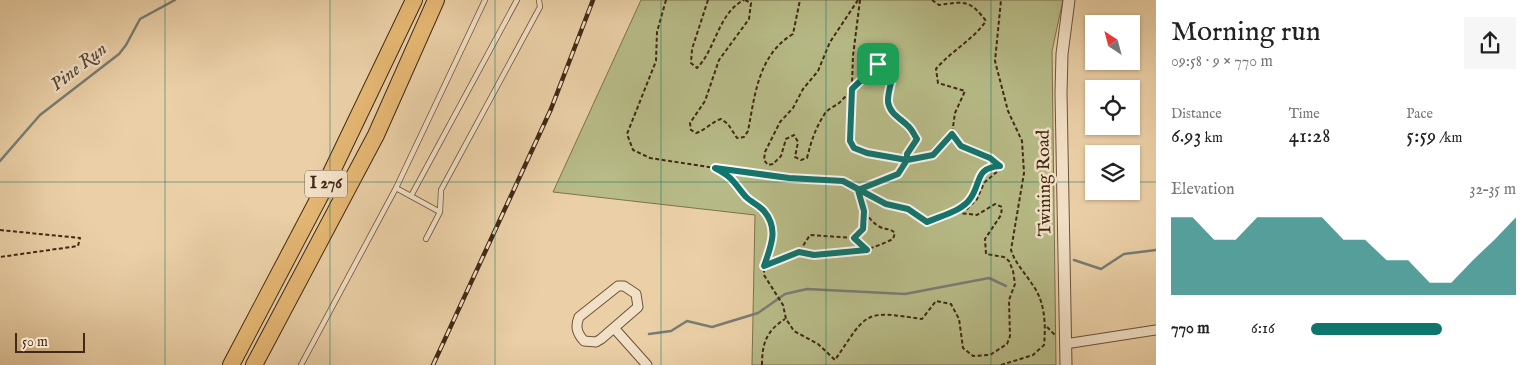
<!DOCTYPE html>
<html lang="en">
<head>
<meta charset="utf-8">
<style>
	body { margin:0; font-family:"IM FELL English",serif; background:#f6f6f6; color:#222; height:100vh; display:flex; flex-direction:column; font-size:19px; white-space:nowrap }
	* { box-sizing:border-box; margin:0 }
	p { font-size:16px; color:#767676 }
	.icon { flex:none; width:28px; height:28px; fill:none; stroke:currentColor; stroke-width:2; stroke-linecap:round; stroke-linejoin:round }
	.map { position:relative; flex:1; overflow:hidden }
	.sheet { display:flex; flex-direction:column; background:#fff; width:375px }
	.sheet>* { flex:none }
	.needle { width:32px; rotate:324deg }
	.tools { position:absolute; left:1085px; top:15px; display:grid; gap:10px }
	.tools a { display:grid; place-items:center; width:55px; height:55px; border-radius:0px; background:#fff; box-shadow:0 1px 4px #0004; font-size:25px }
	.scale { position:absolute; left:15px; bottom:12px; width:70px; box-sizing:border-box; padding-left:5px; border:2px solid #412915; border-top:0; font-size:14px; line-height:18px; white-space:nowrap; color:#412915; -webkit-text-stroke:4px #f2e0c6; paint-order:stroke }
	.pin { position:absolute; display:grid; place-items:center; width:42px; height:42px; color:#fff; margin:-21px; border-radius:10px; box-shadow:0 2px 8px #0006 }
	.round { display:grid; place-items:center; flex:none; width:52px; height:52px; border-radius:0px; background:#f6f6f6 }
	.summary { display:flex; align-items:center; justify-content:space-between; height:85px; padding:0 15px }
	h1 { font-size:28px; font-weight:600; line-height:38px }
	.stats { display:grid; grid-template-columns:repeat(3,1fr); gap:8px; height:85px; padding:5px 15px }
	.stats div { display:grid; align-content:center }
	.stats b { font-size:21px; font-weight:600 }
	.stats small { font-size:14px; font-weight:400 }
	.stats p { font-size:14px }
	.chart { height:140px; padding:10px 15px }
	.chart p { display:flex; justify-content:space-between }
	.chart svg { width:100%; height:90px; margin-top:5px; fill:#0f766e; opacity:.7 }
	ul { padding:0 15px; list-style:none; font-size:16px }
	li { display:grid; grid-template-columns:80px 60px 1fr; align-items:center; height:38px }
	li i { height:12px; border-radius:6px; background:#0f766e }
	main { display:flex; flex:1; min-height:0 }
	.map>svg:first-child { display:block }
	.green { fill:#b7bb87; stroke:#7c724e }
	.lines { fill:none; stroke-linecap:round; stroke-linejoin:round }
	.stream { stroke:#797c74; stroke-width:2.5 }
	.service-casing { stroke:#6c533a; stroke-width:6 }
	.minor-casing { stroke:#6c533a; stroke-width:11 }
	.tertiary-casing { stroke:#6c533a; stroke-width:13 }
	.motorway-casing { stroke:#412915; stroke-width:18 }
	.path { stroke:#412915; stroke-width:2; stroke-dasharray:4 2.5; stroke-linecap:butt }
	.service { stroke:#f2e0c6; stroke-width:4.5 }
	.minor { stroke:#f2e0c6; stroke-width:9 }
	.tertiary { stroke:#f2e0c6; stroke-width:11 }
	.motorway { stroke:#e6b874; stroke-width:16 }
	.rail-casing { stroke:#412915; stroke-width:4.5 }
	.rail { stroke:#f2e0c6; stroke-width:2.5; stroke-dasharray:8; stroke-linecap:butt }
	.route-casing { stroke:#fff; stroke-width:10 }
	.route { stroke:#0f766e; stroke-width:6 }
	.grid { fill:none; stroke:#0f766e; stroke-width:1; stroke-opacity:0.55 }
	.labels { text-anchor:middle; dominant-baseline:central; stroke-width:5; stroke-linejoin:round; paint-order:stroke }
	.shield { fill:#f2e0c6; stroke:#76604a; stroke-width:1 }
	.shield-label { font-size:16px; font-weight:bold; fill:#412915 }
	.street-label { font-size:18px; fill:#412915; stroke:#f2e0c6 }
	.water-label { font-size:19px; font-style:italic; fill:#544535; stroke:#f2e0c6 }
</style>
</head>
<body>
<main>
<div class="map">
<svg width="1156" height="365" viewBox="0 0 1156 365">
	<rect width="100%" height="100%" fill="#ebd0a7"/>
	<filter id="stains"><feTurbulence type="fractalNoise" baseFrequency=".004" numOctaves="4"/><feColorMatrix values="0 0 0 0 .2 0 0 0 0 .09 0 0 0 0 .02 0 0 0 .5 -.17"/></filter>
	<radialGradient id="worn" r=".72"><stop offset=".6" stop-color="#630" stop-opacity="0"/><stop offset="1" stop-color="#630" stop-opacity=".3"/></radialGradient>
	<path class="green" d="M641 0H1063L1052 51 1056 365H752L755 215 553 192Z"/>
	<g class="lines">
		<path class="stream" d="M0 161 40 115 119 54 126 45 140 19 175 0
			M1074 260 1101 269 1124 254 1156 250
			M649 334 671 331 687 321 712 327 758 313 785 294 807 289 905 294 989 278 1006 286"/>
		<defs>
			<path id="service" d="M396 188 485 0
				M411 196 517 0
				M440 212 441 190 540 7 539 0
				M301 365 396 188 440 212 426 239"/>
			<path id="minor" d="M618 286H624L636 294 638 307 601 339 596 342 584 341C577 333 575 327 579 317Z
				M614 328 647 365
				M1065 344 1156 330"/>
			<path id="tertiary" d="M1066 365 1061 93 1062 54 1069 0"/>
			<path id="motorway" d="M231 365 321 194 414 0
				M254 365 376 135 436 0"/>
		</defs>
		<use href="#service" class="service-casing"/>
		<use href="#minor" class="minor-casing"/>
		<use href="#tertiary" class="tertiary-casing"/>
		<use href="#motorway" class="motorway-casing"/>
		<path class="path" d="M666 0 657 32 656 61 627 134 633 150 650 158 715 168 731 177 746 197 764 211 773 226 774 240 764 266V275L783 305 786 319 794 331 818 344 835 360C868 312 862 310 922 319L936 301 951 304 959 319 963 348 973 356 990 355 1007 344 1010 336 1009 300 1015 284 1013 271 1009 261 1004 257 986 254 985 239 1001 215 1002 207 995 204 977 215 950 212
			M708 0 692 49 691 63 697 68C716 49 718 13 744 0
			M745 0 751 3 749 19 719 60 705 101 690 123 691 130 696 133C706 130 711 122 721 119L728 124 737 138 744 137 748 131C755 95 758 55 793 34L800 0
			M858 0 830 42 818 71 803 89 793 108 780 122 765 152 764 160 768 165 773 164 781 156 786 139 794 135 798 142 795 157 801 160 807 158C811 142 815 129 824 115 827 109 834 107 839 103 854 89 866 68 886 61L893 70C883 121 894 103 917 139L898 174 858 190
			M860 0 853 56 850 141 854 148C870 154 920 167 934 154 941 148 944 138 952 134
			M932 0 939 5C965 1 970 0 986 21 973 40 951 51 936 69L938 83 965 91 955 113 952 134 961 146 996 161 1000 169 984 183 977 199 967 209 952 212
			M718 168 789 177 843 181 886 204 908 209 927 222C940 216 962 210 970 199 982 183 974 168 1000 166
			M0 230 80 238 78 246 0 257
			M854 238 867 250
			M799 252C830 259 865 253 893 239L895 233C890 228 886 230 880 227 866 219 862 206 858 192
			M764 266 799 252 810 235 854 238 863 229V211
			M1047 327 1056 336
			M762 365C762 344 766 331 785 319
			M1001 365 1033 355 1044 345C1046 324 1045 301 1032 284 1025 273 1015 263 1011 250L1024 173 1022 141 1008 111 995 61 1001 0"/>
		<use href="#service" class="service"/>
		<use href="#minor" class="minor"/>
		<use href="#tertiary" class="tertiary"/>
		<use href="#motorway" class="motorway"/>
		<defs>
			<path id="rail" d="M433 365 551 109 593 0"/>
		</defs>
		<use href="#rail" class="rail-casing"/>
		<use href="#rail" class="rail"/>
	</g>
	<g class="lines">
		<defs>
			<path id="route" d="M878 64 852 89 850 141 854 148 867 153 907 160 898 174 858 190 864 211 863 229 854 238 867 250 814 255 799 252 764 266C771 246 779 229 764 211 759 205 751 202 746 197 733 182 734 178 715 168L789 178 843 181 886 204 908 209 927 222C940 216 962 211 970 199 982 183 974 168 1000 166L990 158 961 146 952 134 933 155 907 160V154L917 139C914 135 912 129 908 126 900 118 890 114 888 102 887 88 899 71 886 61L878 64"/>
		</defs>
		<use href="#route" class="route-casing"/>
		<use href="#route" class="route"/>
	</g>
	<path class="grid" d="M165 0V365M330 0V365M495 0V365M661 0V365M826 0V365M991 0V365M0 182H1094M1131 182H1156"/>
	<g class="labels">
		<rect class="shield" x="305" y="170.5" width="42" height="27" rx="4"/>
		<g class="shield-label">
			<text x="326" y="184">I 276</text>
		</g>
		<g class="street-label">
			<text transform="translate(1045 183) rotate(-91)">Twining Road</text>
		</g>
		<g class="water-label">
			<text transform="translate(79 67) rotate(-38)">Pine Run</text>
		</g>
	</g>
	<rect width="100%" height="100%" filter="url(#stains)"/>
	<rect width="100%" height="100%" fill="url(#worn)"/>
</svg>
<div class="tools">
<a><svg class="needle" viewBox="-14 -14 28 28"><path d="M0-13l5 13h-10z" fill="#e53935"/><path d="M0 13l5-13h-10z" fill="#767676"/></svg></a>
<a><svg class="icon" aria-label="locate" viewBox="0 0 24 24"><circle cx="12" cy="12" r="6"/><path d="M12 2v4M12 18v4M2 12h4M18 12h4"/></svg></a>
<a><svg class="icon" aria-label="layers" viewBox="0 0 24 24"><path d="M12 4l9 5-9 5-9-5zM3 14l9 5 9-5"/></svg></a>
</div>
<div class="scale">50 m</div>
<div class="pin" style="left:878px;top:64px;background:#1e9e55"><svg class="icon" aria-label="arrive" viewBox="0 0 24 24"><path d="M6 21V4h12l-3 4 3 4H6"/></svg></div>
</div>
<section class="sheet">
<div class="summary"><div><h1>Morning run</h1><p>09:58 · 9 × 770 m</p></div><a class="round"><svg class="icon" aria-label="share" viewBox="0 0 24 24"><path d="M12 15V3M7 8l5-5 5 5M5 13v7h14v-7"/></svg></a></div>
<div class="stats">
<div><p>Distance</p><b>6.93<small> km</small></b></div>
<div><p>Time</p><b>41:28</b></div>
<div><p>Pace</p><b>5:59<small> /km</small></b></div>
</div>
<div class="chart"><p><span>Elevation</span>32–35 m</p>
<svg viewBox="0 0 160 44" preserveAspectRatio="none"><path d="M0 44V6L10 6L20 17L30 17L40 6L50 6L60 6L70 6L80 17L90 17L100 27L110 27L120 38L130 38L140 27L150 17L160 6V44z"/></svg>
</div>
<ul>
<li><b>770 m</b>6:16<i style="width:64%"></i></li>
</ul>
</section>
</main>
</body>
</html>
